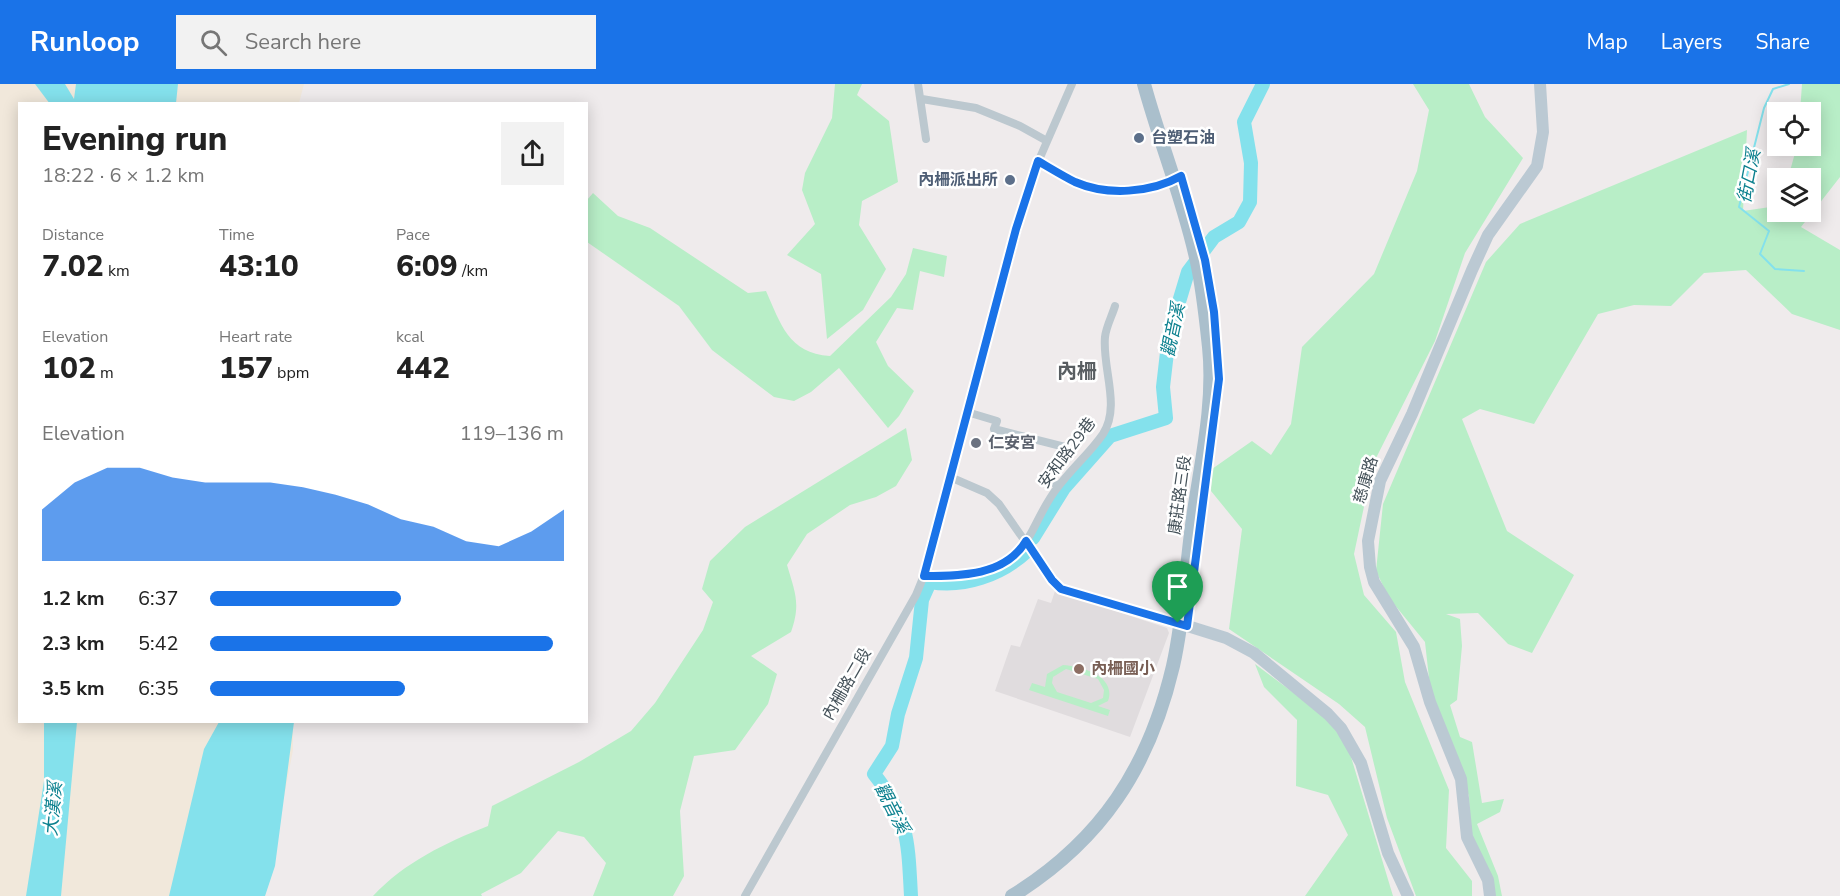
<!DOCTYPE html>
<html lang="en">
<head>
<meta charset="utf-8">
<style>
	body { margin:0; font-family:"Nunito Sans","Noto Sans TC",sans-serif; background:#f2f2f2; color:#222; height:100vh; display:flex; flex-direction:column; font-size:22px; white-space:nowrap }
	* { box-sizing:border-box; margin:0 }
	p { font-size:20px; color:#767676 }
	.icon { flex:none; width:33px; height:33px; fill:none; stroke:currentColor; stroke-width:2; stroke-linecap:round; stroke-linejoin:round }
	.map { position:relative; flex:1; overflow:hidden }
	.side { position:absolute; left:18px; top:18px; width:570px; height:621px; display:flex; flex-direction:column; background:#fff; border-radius:0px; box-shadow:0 3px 15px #0003 }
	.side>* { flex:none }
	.tools { position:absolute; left:1767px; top:18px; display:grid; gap:12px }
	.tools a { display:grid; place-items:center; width:54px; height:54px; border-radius:0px; background:#fff; box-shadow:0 3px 15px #0003; font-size:30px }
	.pin { position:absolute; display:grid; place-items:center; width:51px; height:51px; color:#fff; margin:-62px -26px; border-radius:50% 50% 50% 0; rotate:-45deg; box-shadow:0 0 6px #0007 }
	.pin .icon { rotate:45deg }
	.round { display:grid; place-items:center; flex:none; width:63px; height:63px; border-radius:0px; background:#f2f2f2 }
	.headline { display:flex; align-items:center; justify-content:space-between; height:102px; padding:0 24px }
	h1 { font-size:33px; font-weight:800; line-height:45px }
	.figures { display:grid; grid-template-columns:repeat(3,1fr); gap:9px; height:102px; padding:6px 24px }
	.figures div { display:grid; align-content:center }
	.figures b { font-size:30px; font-weight:800 }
	.figures small { font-size:16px; font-weight:400 }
	.figures p { font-size:16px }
	.chart { height:168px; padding:12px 24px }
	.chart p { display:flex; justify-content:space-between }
	.chart svg { width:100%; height:108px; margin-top:6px; fill:#1a73e8; opacity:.7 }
	ul { padding:0 24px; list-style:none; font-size:20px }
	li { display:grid; grid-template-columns:96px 72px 1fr; align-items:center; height:45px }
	li i { height:15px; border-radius:8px; background:#1a73e8 }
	header { display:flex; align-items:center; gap:36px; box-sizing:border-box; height:84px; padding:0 30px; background:#1a73e8; color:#fff }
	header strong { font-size:28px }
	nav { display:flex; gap:33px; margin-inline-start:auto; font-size:21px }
	.search { width:420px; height:54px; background:#f2f2f2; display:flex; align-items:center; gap:15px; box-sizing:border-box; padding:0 21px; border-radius:0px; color:#767676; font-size:22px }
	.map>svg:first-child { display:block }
	.education { fill:#e0dcde }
	.green { fill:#b8eec7; fill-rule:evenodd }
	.sand { fill:#f1e8db }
	.water { fill:#84e1ec }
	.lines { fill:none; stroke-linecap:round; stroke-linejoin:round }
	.stream { stroke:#84e1ec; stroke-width:2 }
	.river { stroke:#84e1ec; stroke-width:14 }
	.street { stroke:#bcc8cf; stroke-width:8 }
	.secondary { stroke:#bbc9d3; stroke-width:12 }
	.primary { stroke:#aabfcc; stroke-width:14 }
	.route-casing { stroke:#fff; stroke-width:12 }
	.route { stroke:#1a73e8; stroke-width:8 }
	.service-dot { fill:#5c6f8a; stroke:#fff; stroke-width:2 }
	.worship-dot { fill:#6b7280; stroke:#fff; stroke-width:2 }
	.education-dot { fill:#8d6e63; stroke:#fff; stroke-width:2 }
	.labels { text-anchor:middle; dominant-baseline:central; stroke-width:5; stroke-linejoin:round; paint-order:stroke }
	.service-label { font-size:16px; font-weight:bold; fill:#4e5e75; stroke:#fff; text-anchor:start }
	.worship-label { font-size:16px; font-weight:bold; fill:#5b616d; stroke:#fff; text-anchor:start }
	.street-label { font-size:16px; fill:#445159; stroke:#fff }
	.education-label { font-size:16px; font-weight:bold; fill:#785e54; stroke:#fff; text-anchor:start }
	.water-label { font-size:18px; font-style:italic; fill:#0c818f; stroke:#fff }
	.quarter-label { font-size:20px; font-weight:bold; fill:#585d61; stroke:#fff }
</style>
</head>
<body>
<header>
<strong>Runloop</strong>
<div class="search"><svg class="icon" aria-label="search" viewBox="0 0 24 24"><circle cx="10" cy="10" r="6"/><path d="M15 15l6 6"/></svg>Search here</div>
<nav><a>Map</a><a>Layers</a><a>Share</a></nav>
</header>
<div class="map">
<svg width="1840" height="812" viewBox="0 0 1840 812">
	<rect width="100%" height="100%" fill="#efebec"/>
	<path class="education" d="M1055 507 1167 544 1169 549 1130 653 995 607 1011 561 1020 563 1038 515 1051 519Z"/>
	<path class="green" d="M835 0H862L857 11 889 37 898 98 862 117 859 141 886 185 863 226 827 255 821 190 787 171 815 140 802 106 805 89 832 34Z
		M1413 0H1469L1485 33 1523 74 1465 169 1435 257 1373 380 1354 470 1364 511 1396 548 1405 598 1449 706 1446 764 1472 797V812H1416L1387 734 1365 643 1339 620 1229 545 1242 445 1211 407 1212 385 1252 357 1271 371 1291 340 1302 263 1374 190 1417 87 1429 26Z
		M1802 0H1840V93L1801 143 1840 166V246L1792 230 1746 186 1704 189 1671 222 1634 221 1598 230 1534 340 1480 325 1462 335 1507 447 1574 491 1532 569 1508 560 1478 529 1446 530 1460 535 1462 562 1457 616 1450 621 1460 653 1472 658 1482 719 1504 715 1500 728 1477 740 1498 792 1502 812H1493L1470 754 1469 712 1431 612 1425 558 1389 514 1376 487 1383 420 1486 178 1520 140 1747 46 1743 127 1777 122 1778 128H1810V94H1788L1797 62H1810V28H1800Z
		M593 109 618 132 650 144 748 209 766 207C781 240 788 269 830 272L891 213 906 190 913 164 947 172 944 193 920 187 913 226 897 224 876 258 888 282 914 307 899 332 888 344 839 284 811 308 794 317 774 313 712 266 679 222 587 158V116Z
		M906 344 912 376 896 402 876 413 850 421 807 450 787 481C795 508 801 520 791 548L751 572 777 590 768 620 735 666 694 672 680 727 684 792 673 812H593L606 779 584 753 558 747 521 789 481 810 482 812H373C405 778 445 759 488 742L492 722 579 678 631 647 655 619 703 546 713 518 702 505 710 477 745 443Z
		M1255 580 1330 636 1348 663 1393 812H1305L1348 751 1328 711 1296 702 1297 636 1264 603Z
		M1063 581C1081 582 1117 592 1108 617L1098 622 1110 626 1108 632 1029 606 1032 599 1045 603 1047 590ZM1066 585 1098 595 1104 606 1103 614 1091 619 1057 608 1052 599 1053 593Z"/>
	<path class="sand" d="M0 0H304L299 19 20 20V638H293V666L265 812H0Z"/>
	<path class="water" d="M35 0H65L74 15 76 0H178L176 19 50 20Z
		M44 638H77L61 812H26L44 697Z
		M219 638H294L275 782 265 812H169L204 665Z"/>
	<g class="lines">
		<path class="stream" d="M1789 0 1773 5 1764 24 1739 123 1769 147 1760 170 1775 185 1804 187"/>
		<path class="river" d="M1033 454 1064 404 1110 352 1166 334 1163 303 1169 251 1188 188 1214 153 1239 138 1250 118 1251 79 1244 38 1263 0
			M911 812C908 758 909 734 874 690L892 662 898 630 916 574 922 516 930 498C964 504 1001 491 1026 468"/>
		<path class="street" d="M918 0 926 55
			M922 15 976 24 1020 42 1047 57
			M1038 77C1050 84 1063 92 1075 98 1107 112 1151 109 1181 92
			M967 328 997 337 994 345 1065 363 1049 393 1058 403
			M950 393 987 409 999 420 1052 496 1061 505 1178 539
			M924 492C954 492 999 494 1020 467 1035 447 1042 422 1058 403 1072 384 1090 369 1103 350 1121 322 1102 284 1105 253 1106 243 1112 232 1115 222
			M745 812 916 511 925 489 1032 92 1072 0"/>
		<path class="secondary" d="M1178 539 1226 554 1254 569 1328 630 1341 644 1361 679 1388 769 1408 812
			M1490 812 1488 796 1467 753 1461 695 1430 618 1414 563 1374 498 1370 483 1368 457 1380 397 1412 330 1472 186 1488 151 1537 82 1543 48 1540 0"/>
		<path class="primary" d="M1012 812C1101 757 1149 684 1173 582 1184 534 1186 482 1193 434 1201 378 1215 319 1209 263 1206 235 1203 205 1197 178 1184 117 1160 59 1144 0"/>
	</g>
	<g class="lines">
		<defs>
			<path id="route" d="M1038 77C1050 84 1063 92 1075 98 1107 112 1151 109 1181 92L1205 176 1214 228 1219 295 1187 542 1061 505 1052 496 1026 457C1005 492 961 492 924 492L1016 145Z"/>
		</defs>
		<use href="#route" class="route-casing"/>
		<use href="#route" class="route"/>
	</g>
	<g class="service-dot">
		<circle cx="1139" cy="54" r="6"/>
		<circle cx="1010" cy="96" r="6"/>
	</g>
	<circle class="worship-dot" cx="976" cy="359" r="6"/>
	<circle class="education-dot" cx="1079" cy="585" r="6"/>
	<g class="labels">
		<g class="service-label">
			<text x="1151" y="54">台塑石油</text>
			<text x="998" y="96" text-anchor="end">內柵派出所</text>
		</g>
		<g class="worship-label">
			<text x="988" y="359">仁安宮</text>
		</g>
		<g class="street-label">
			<text transform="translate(1067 369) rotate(-53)">安和路29巷</text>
			<text transform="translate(1366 396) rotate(-73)">慈康路</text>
			<text transform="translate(1180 411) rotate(-82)">康莊路三段</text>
			<text transform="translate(847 600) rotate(-60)">內柵路二段</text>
		</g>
		<g class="education-label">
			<text x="1091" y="585">內柵國小</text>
		</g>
		<g class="water-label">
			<text transform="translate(1749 92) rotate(-79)">街口溪</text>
			<text transform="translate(1173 246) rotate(-78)">觀音溪</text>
			<text transform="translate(892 724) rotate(63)">觀音溪</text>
			<text transform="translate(53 725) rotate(-85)">大漢溪</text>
		</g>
		<g class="quarter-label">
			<text x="1077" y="287">內柵</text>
		</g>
	</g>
</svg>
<div class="tools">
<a><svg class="icon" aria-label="locate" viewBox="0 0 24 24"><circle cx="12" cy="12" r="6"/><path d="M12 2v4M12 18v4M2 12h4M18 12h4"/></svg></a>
<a><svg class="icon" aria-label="layers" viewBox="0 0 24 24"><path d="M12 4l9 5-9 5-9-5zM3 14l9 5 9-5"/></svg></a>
</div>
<div class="pin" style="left:1178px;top:539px;background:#1e9e55"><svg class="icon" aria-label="arrive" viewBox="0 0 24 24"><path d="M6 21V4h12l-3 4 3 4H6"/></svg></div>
<section class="side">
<div class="headline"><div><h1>Evening run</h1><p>18:22 · 6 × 1.2 km</p></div><a class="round"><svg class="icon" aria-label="share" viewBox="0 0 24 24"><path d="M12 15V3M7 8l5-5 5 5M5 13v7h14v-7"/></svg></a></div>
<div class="figures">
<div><p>Distance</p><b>7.02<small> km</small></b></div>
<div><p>Time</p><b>43:10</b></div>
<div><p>Pace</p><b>6:09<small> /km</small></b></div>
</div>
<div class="figures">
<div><p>Elevation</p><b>102<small> m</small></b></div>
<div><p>Heart rate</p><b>157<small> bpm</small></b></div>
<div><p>kcal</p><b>442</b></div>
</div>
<div class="chart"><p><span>Elevation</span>119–136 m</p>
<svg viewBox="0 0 160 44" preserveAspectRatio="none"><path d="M0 44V23L10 12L20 6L30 6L40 10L50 12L60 12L70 12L80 14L90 17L100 21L110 27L120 30L130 36L140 38L150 32L160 23V44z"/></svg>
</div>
<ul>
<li><b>1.2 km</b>6:37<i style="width:54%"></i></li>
<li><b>2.3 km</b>5:42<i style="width:97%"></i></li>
<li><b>3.5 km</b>6:35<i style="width:55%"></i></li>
</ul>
</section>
</div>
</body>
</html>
